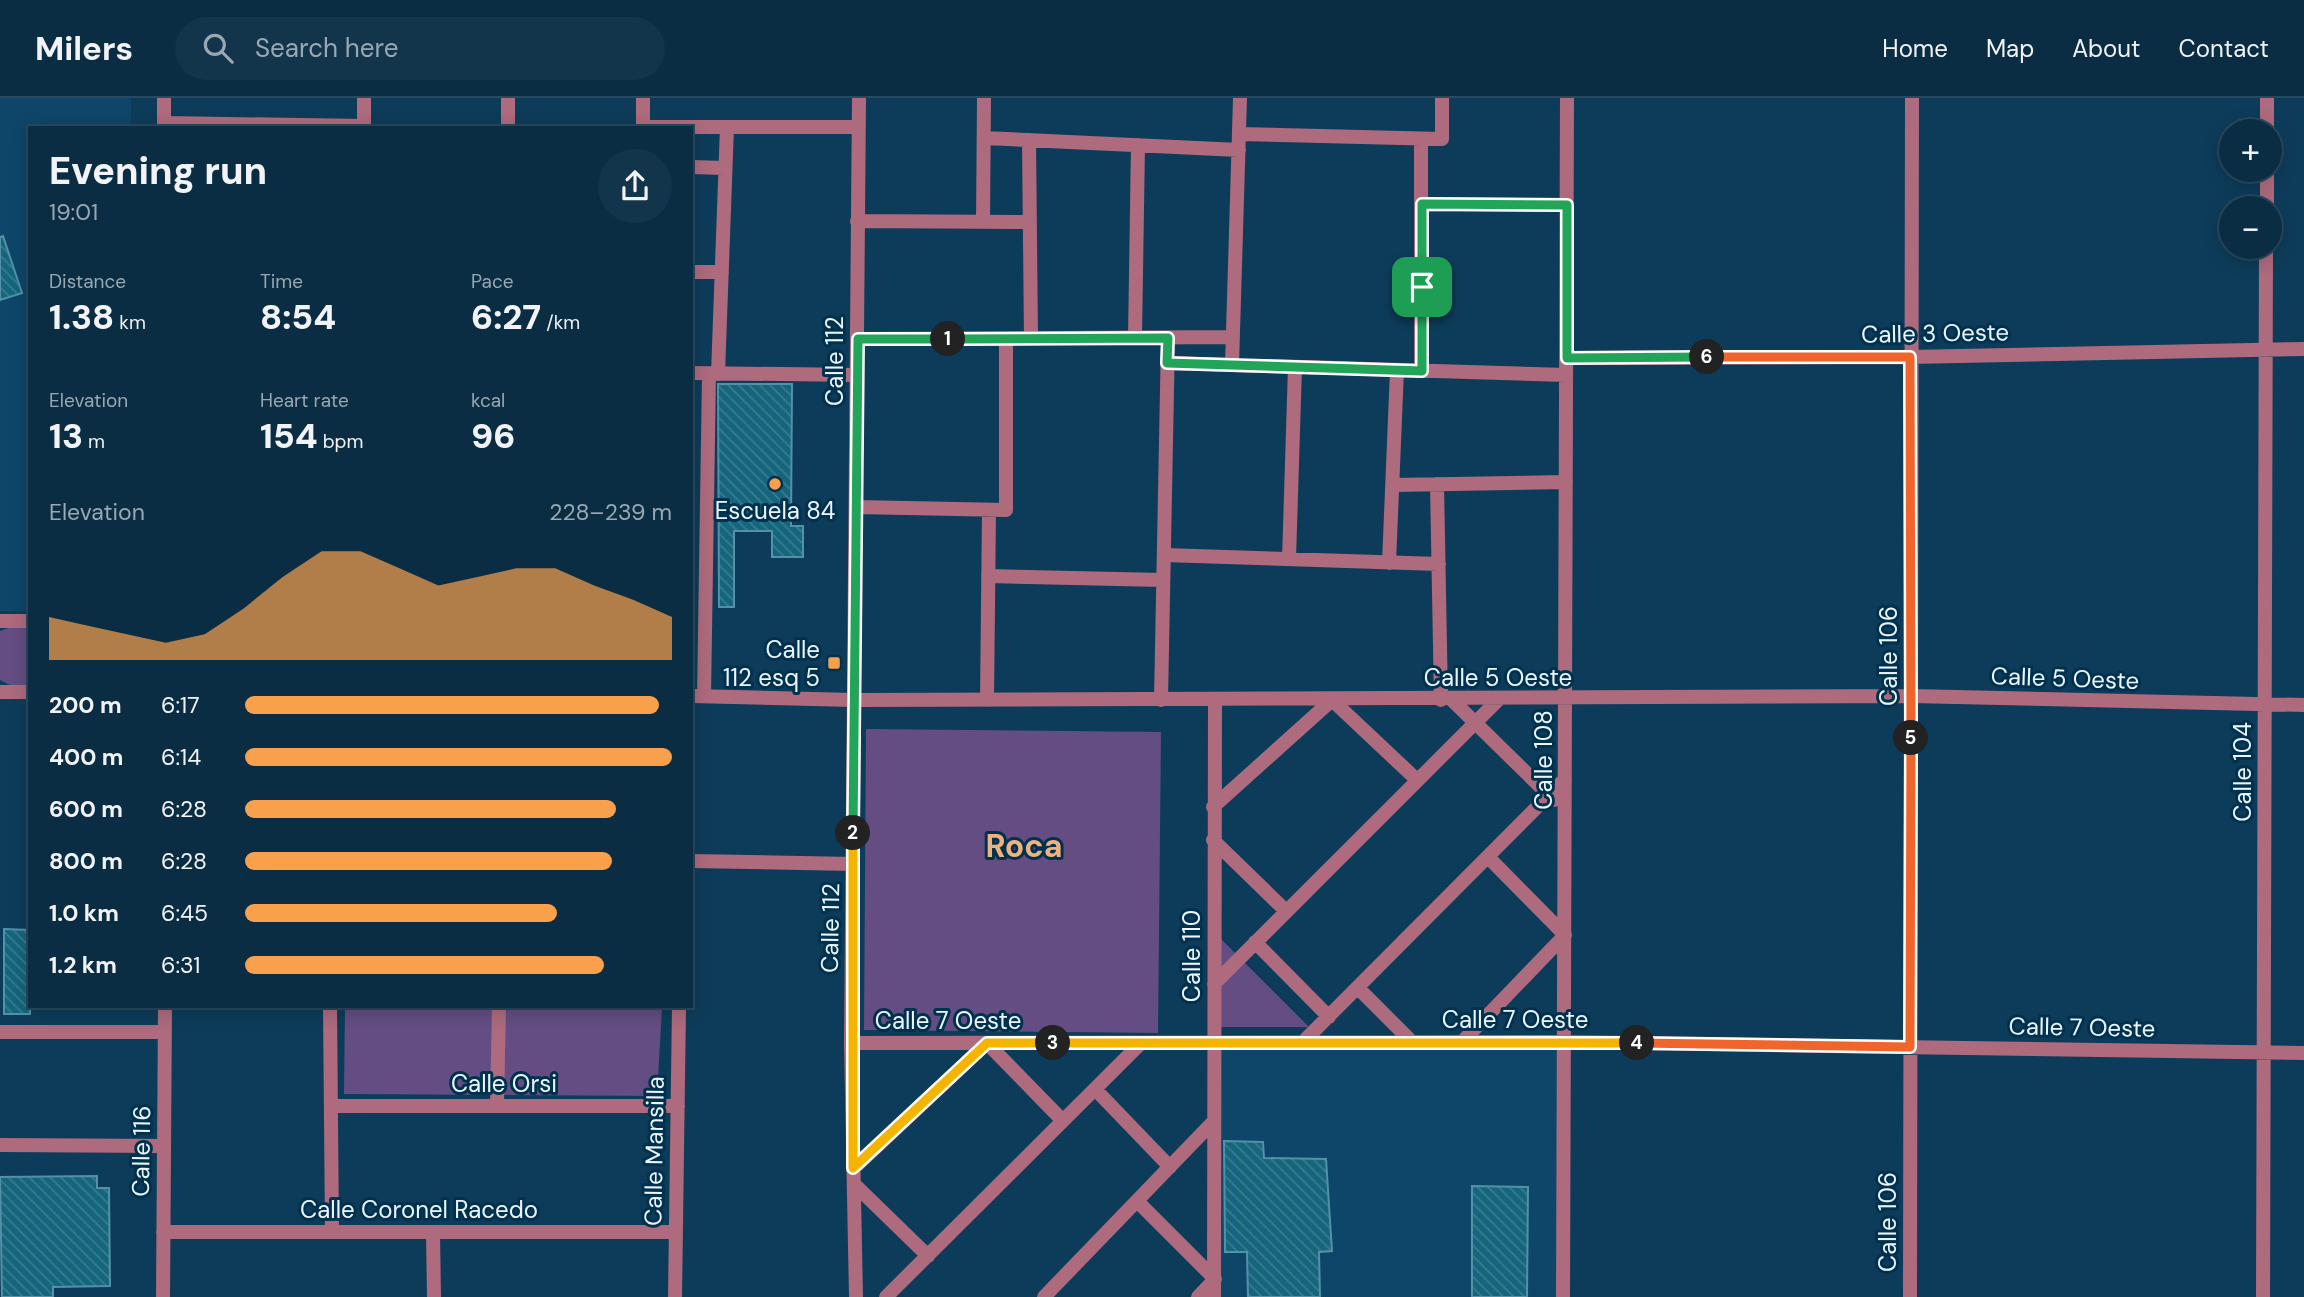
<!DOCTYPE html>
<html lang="en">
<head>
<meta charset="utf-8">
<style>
	body { margin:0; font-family:"DM Sans",sans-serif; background:#13354b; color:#f1f3f6; height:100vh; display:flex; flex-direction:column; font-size:26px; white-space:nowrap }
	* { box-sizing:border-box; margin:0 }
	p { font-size:23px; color:#99a8b2 }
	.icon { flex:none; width:38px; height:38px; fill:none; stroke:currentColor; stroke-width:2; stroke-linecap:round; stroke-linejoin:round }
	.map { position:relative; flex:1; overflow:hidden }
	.drawer { position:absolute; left:28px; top:28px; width:665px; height:882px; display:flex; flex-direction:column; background:#0a2d44; border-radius:0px; box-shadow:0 4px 18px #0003,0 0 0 2px #2a495d }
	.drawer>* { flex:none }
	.buttons { position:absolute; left:2219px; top:21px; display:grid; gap:14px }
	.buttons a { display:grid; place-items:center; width:63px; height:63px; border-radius:50%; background:#0a2d44; box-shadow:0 4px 18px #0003,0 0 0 2px #2a495d; font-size:35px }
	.pin { position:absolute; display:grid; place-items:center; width:60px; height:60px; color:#fff; margin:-30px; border-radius:14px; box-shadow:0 4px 10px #0006 }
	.km { position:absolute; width:35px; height:35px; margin:-18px; border-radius:50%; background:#222; color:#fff; font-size:19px; line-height:35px; text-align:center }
	.round { display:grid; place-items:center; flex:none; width:74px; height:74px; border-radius:37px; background:#13354b }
	.head { display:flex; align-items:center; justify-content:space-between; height:119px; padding:0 21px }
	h1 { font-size:38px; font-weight:800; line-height:52px }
	.stats { display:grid; grid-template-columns:repeat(3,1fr); gap:10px; height:119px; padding:7px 21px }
	.stats div { display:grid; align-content:center }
	.stats b { font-size:35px; font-weight:800 }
	.stats small { font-size:19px; font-weight:400 }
	.stats p { font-size:19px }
	.chart { height:196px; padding:14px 21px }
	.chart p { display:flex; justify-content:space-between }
	.chart svg { width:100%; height:126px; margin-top:7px; fill:#f8a04b; opacity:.7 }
	ul { padding:0 21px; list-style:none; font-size:23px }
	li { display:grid; grid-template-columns:112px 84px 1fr; align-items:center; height:52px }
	li i { height:18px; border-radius:9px; background:#f8a04b }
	header { display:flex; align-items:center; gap:42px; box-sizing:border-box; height:98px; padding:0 35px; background:#0a2d44; border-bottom:2px solid #2a495d }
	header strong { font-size:33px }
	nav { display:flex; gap:38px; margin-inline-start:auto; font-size:24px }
	.search { width:490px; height:63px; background:#13354b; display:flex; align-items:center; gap:18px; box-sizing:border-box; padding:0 24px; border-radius:38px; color:#99a8b2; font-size:26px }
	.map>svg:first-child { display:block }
	.built { fill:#0d4669 }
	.park { fill:#634d83 }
	.building { fill:url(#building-back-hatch); stroke:#5391a6; stroke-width:2 }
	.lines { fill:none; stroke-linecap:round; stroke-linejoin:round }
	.street { stroke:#ad6b7d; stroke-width:14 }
	.split-1-casing { stroke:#fff; stroke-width:14 }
	.split-2-casing { stroke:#fff; stroke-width:14 }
	.split-3-casing { stroke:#fff; stroke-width:14 }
	.split-4-casing { stroke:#fff; stroke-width:14 }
	.split-5-casing { stroke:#fff; stroke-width:14 }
	.split-6-casing { stroke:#fff; stroke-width:14 }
	.split-7-casing { stroke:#fff; stroke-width:14 }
	.split-1 { stroke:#22a559; stroke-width:9 }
	.split-2 { stroke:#22a559; stroke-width:9 }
	.split-3 { stroke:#f5b400; stroke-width:9 }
	.split-4 { stroke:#f5b400; stroke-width:9 }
	.split-5 { stroke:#f0652b; stroke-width:9 }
	.split-6 { stroke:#f0652b; stroke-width:9 }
	.split-7 { stroke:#22a559; stroke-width:9 }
	.poi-dot { fill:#f8a04b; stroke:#00314e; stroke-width:2.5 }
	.labels { text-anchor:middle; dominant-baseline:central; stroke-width:6; stroke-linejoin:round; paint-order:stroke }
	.street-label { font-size:24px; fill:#ecf6fd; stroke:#00314e }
	.poi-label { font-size:24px; fill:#ecf6fd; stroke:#00314e }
	.district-label { font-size:32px; font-weight:bold; fill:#efb27c; stroke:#00314e }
</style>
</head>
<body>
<header>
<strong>Milers</strong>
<div class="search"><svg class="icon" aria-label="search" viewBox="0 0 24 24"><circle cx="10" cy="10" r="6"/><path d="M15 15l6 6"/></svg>Search here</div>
<nav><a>Home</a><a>Map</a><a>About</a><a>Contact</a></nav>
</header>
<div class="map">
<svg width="2304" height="1199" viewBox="0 0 2304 1199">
	<defs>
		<pattern id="building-back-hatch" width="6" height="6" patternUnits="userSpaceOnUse" patternTransform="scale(1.75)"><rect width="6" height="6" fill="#15657c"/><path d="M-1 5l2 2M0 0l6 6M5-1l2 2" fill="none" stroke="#377c90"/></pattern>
	</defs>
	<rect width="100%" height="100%" fill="#0d3c5a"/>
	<path class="built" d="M0 0H131V30H30V513H0Z
		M1564 944 1563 1199H1214L1213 945Z"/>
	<path class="park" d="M11 529 30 530V587L12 588 0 582V533Z
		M866 631 1161 634 1158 935 864 932Z
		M1219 839 1309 929H1212Z
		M345 908 662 910 657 998 344 996Z"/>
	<path class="building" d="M3 138 22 195 0 202V139Z
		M718 286H792L791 428H803V459H772V433H734V509H719Z
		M4 831 30 832V916H4Z
		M1224 1043 1263 1044 1264 1060 1326 1061 1332 1153 1319 1154 1320 1199H1248L1247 1154H1225Z
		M97 1078V1090H109L110 1188 53 1189V1199H2L0 1079Z
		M1472 1088 1528 1089 1527 1199H1472Z"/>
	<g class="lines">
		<path class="street" d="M164 0V30
			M508 0V30
			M164 25 364 28
			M643 29H859
			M364 30V0
			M643 30V0
			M2267 33V0
			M1239 36 1442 41V0
			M984 40 1239 52
			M1029 42 1031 240
			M691 69 725 70
			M1421 106 1567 107
			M2267 110V72
			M857 123 1030 124
			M983 124 984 0
			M691 174H722
			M1135 240 1138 47
			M857 241 1233 239
			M1567 260 1910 259 2304 251
			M1167 265 1566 277
			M1232 267 1240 0
			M1421 273V41
			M691 275 857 277
			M718 276 727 29
			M1437 386 1441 602
			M1393 387 1566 384
			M856 409 1006 412V241
			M1164 457 1439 466
			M1289 461 1295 269
			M1389 465 1397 272
			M988 478 1163 482
			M0 523H30
			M0 594H30
			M691 598 854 602 1911 598 2304 607
			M704 598 709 276
			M987 602 989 412
			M1161 602 1168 240
			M1452 602 1554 702
			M1213 709 1332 602 1417 682
			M1213 742 1286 813
			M691 763 853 766
			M1255 844 1329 919
			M1214 886 1498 602
			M1358 890 1412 944
			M330 908 332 1134
			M0 934H165
			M1303 944 1565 681
			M1462 944 1565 837 1488 759
			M851 945 1564 944 2304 955
			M1095 991 1170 1069
			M331 1008H678
			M497 1008 499 908
			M0 1047 164 1048
			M854 1070 987 945 1063 1023
			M854 1086 928 1158
			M1137 1103 1215 1181 1198 1199
			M163 1134H676
			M433 1134 434 1199
			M163 1199 165 908
			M675 1199 679 908
			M856 1199 851 945 859 0
			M886 1199 1141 945
			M1044 1199 1213 1024
			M1214 1199 1215 602
			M1563 1199 1567 0
			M1910 1199 1912 0
			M2263 1199 2266 149"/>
	</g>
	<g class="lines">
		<defs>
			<path id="split-1" d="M948 241 1168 240 1167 265 1422 273V189"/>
			<path id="split-2" d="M853 735 858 241H948"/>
			<path id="split-3" d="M853 735V1070L987 945H1053"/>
			<path id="split-4" d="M1053 945H1637"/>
			<path id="split-5" d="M1637 945 1910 949 1911 640"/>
			<path id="split-6" d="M1707 259H1910L1911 640"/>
			<path id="split-7" d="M1422 189V106L1567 107V260L1707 259"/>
		</defs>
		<use href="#split-1" class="split-1-casing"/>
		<use href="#split-2" class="split-2-casing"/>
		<use href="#split-3" class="split-3-casing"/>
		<use href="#split-4" class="split-4-casing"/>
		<use href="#split-5" class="split-5-casing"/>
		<use href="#split-6" class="split-6-casing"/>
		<use href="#split-7" class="split-7-casing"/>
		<use href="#split-1" class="split-1"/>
		<use href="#split-2" class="split-2"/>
		<use href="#split-3" class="split-3"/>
		<use href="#split-4" class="split-4"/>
		<use href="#split-5" class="split-5"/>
		<use href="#split-6" class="split-6"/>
		<use href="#split-7" class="split-7"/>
	</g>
	<g class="poi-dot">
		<circle cx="775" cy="386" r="7"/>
		<rect x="827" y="558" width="14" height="14" rx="3.5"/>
	</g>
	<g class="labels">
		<g class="street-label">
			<text transform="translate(1935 235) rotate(-1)">Calle 3 Oeste</text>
			<text transform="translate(834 263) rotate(-90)">Calle 112</text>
			<text transform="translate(1888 558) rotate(-90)">Calle 106</text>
			<text x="1498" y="579">Calle 5 Oeste</text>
			<text transform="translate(2065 580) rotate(2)">Calle 5 Oeste</text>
			<text transform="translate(1543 662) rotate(-90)">Calle 108</text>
			<text transform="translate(2242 674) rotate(-90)">Calle 104</text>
			<text transform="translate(830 830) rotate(-89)">Calle 112</text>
			<text transform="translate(1191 858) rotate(-90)">Calle 110</text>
			<text x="1515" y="921">Calle 7 Oeste</text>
			<text x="948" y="922">Calle 7 Oeste</text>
			<text transform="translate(2082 929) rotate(1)">Calle 7 Oeste</text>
			<text x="504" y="985">Calle Orsi</text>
			<text transform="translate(141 1053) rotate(-89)">Calle 116</text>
			<text transform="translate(654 1053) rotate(-89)">Calle Mansilla</text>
			<text x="419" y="1111">Calle Coronel Racedo</text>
			<text transform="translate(1887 1124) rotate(-90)">Calle 106</text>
		</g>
		<g class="poi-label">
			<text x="775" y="412">Escuela 84</text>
			<text x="820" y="551" text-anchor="end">Calle<tspan x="820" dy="28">112 esq 5</tspan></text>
		</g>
		<g class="district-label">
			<text x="1024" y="748">Roca</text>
		</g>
	</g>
</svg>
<div class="buttons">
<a>+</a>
<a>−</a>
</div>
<div class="pin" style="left:1422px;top:189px;background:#1e9e55"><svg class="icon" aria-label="arrive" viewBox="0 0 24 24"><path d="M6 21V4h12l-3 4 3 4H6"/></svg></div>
<b class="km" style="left:948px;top:241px">1</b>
<b class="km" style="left:853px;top:735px">2</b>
<b class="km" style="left:1053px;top:945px">3</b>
<b class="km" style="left:1637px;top:945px">4</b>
<b class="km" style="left:1911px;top:640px">5</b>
<b class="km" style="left:1707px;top:259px">6</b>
<section class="drawer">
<div class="head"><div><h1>Evening run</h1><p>19:01</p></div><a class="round"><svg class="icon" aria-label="share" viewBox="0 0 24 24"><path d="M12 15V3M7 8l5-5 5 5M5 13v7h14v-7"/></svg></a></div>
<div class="stats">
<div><p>Distance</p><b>1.38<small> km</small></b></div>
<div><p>Time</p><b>8:54</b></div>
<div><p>Pace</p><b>6:27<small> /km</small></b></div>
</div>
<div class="stats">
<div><p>Elevation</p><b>13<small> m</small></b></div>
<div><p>Heart rate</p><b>154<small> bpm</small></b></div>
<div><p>kcal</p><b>96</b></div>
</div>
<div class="chart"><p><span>Elevation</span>228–239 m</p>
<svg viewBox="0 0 160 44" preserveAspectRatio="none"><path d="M0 44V29L10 32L20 35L30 38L40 35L50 26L60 15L70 6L80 6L90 12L100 18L110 15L120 12L130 12L140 18L150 23L160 29V44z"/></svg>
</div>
<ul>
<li><b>200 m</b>6:17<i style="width:97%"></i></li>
<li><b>400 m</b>6:14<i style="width:100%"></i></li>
<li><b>600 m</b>6:28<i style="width:87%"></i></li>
<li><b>800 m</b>6:28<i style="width:86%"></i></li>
<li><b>1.0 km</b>6:45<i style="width:73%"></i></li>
<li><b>1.2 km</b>6:31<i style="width:84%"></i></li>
</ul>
</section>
</div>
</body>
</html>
